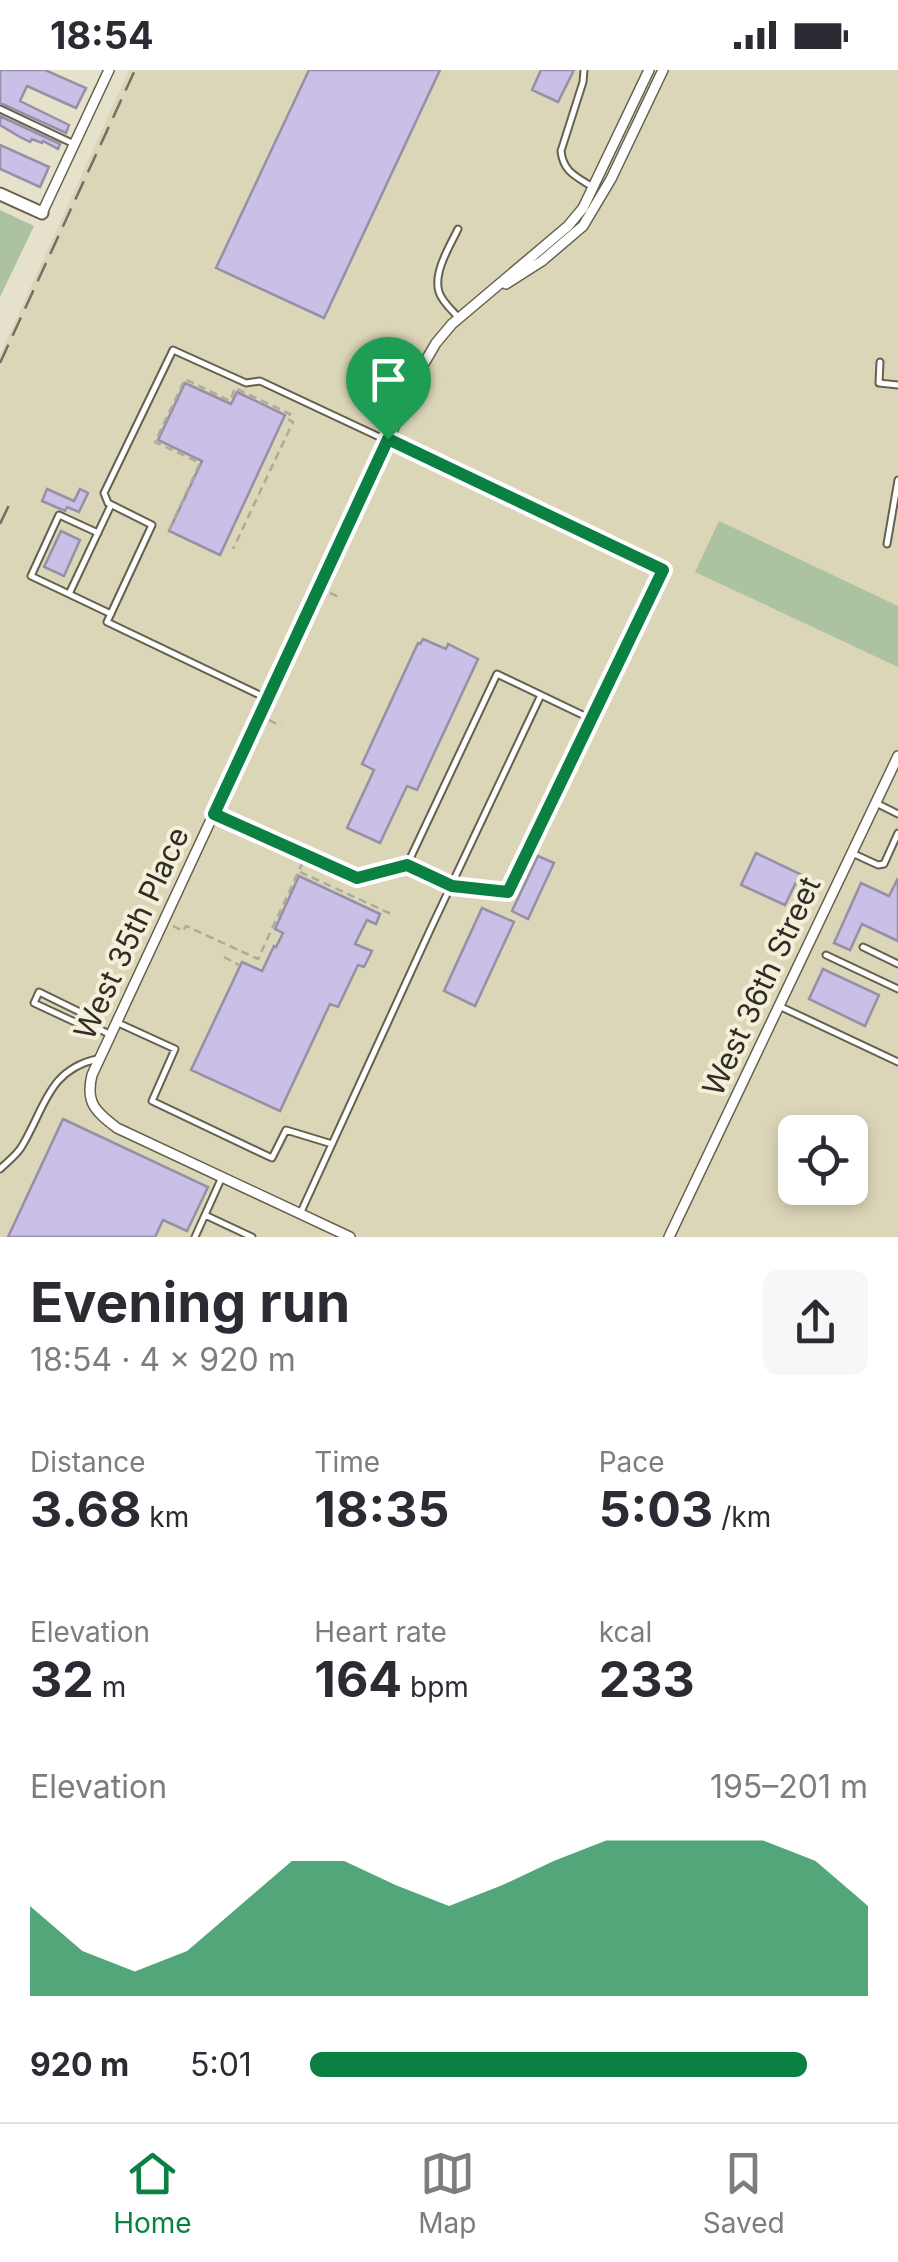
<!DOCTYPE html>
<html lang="en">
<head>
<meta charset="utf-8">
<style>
	body { margin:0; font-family:Inter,sans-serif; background:#f7f7f7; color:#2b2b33; height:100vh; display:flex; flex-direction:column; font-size:38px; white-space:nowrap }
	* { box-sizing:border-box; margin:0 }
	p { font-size:32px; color:#7c7c81 }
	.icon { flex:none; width:55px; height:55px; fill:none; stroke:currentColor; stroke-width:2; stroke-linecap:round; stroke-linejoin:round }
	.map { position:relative; height:1167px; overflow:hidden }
	.side { display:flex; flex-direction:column; background:#fff; flex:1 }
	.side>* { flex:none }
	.buttons { position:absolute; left:778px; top:1045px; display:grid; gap:20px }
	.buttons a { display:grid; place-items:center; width:90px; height:90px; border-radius:15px; background:#fff; box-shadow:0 5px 15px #0003; font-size:50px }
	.pin { position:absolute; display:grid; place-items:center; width:85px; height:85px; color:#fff; margin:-102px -42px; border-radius:50% 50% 50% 0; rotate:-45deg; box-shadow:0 0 10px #0007 }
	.pin .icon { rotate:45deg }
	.round { display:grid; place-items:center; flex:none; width:105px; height:105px; border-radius:15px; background:#f7f7f7 }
	.head { display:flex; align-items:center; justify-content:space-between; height:170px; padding:0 30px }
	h1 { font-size:55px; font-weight:700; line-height:75px }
	.stats { display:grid; grid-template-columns:repeat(3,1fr); gap:15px; height:170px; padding:10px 30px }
	.stats div { display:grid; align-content:center }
	.stats b { font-size:50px; font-weight:700 }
	.stats small { font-size:28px; font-weight:400 }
	.stats p { font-size:28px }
	.chart { height:280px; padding:20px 30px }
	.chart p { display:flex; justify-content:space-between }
	.chart svg { width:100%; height:180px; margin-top:10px; fill:#0b8043; opacity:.7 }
	ul { padding:0 30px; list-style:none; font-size:32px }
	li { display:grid; grid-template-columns:160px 120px 1fr; align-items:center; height:75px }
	li i { height:25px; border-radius:12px; background:#0b8043 }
	.status { display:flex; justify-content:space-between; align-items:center; height:70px; padding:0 50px; background:#fff; direction:ltr }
	.status svg { height:28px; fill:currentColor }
	.menu { display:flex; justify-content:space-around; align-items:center; height:140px; border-top:2px solid #e1e1e2; background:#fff; font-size:28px; color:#7c7c81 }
	.menu a { display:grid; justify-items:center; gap:5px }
	.menu .on { color:#0b8043 }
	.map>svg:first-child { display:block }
	.built { fill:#dcd6b9; fill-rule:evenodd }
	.green { fill:#acc2a1 }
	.building { fill:#c9bfe7; stroke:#9590a5; stroke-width:2.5 }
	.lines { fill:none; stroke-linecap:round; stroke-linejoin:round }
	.service-casing { stroke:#65614e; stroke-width:9 }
	.minor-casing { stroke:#65614e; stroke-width:12 }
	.tertiary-casing { stroke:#65614e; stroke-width:15 }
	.path { stroke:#afab99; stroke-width:2.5; stroke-dasharray:8 5; stroke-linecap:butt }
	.service { stroke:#fff; stroke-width:5 }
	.minor { stroke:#fff; stroke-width:9 }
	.tertiary { stroke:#fff; stroke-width:11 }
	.rail { stroke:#737063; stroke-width:2.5; stroke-dasharray:20 10; stroke-linecap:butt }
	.route-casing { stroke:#fff; stroke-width:20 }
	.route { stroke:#0b8043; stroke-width:12 }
	.labels { text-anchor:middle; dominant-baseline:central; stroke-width:8; stroke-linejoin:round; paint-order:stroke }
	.street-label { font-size:30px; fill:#2f2d25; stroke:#f4efd8 }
</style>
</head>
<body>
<div class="status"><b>18:54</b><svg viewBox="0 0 49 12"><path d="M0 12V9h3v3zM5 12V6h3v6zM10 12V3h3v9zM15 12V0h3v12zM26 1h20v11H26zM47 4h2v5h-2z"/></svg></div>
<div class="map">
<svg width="898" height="1167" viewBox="0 0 898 1167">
	<rect width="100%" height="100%" fill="#e6e1cb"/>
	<path class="built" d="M129 0H898V1167H0V285ZM795 1062H850V1118H795Z"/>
	<path class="green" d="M0 140 34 156 0 227Z
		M719 451 898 536V597L695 502Z"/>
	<path class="building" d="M0 0H45L86 18 76 38 27 16 20 31 69 55 66 63 0 33Z
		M309 0H440L324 248 216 198Z
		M541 0H574L558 32 532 20Z
		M0 46 60 74 58 79 43 71 42 73 32 69 30 72 20 67 0 55Z
		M0 75 49 97 40 117 0 99Z
		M185 313 231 334 237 322 285 345 220 485 169 461 202 391 158 370Z
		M47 419 74 431 80 419 88 423 79 442 67 437 65 441 42 431Z
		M61 461 80 470 64 506 44 497Z
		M423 569 446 579 448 574 478 589 417 720 407 716 380 773 347 758 374 700 362 694 418 573 420 574Z
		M756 783 800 804 785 835 741 815Z
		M538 786 554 793 528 849 512 841Z
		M299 806 380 844 376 854 367 850 355 874 372 881 364 897 358 895 338 937 330 934 280 1041 191 1000 242 892 262 901 274 876 276 877 283 863 275 859Z
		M898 808V871L862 854 850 880 834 873 861 813 889 826Z
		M482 838 514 852 475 936 444 921Z
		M823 899 879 925 865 956 809 929Z
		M63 1049 208 1117 187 1161 163 1150 155 1167H8Z"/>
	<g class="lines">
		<defs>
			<path id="service" d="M584 0 583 12 561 81C563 101 575 106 591 116
				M0 39 74 74
				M458 159C450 176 433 202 439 222 442 232 452 240 459 248
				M880 292 879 313 898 315
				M887 474 898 410
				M69 524 31 506 59 445 98 463
				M111 544 69 524 111 435
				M268 629 107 552 152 455 108 433 104 423 173 280 246 313 260 311 663 500 591 649 497 604 407 795 452 816 508 821 591 649
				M876 733 898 744
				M215 745 357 808 407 795
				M852 783 878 795 884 794 898 763
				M863 877 898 894
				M826 885 898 919
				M779 936 898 992
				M116 952 175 979 152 1031 272 1088 286 1060 332 1074
				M89 954 84 944 39 922 34 933 79 954H89L111 965
				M0 1099C7 1092 17 1085 22 1076 45 1038 48 1000 97 989
				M300 1144 431 858 541 625
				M205 1145 252 1167
				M195 1167 222 1107"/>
			<path id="minor" d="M42 143 109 0
				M506 214 542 191 583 156 611 109 663 0
				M350 1167 117 1058C96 1042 85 1033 92 1005L422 297 436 273 452 254 568 156 583 138 649 0
				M669 1167 898 686"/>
			<path id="tertiary" d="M0 124 42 143"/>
		</defs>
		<use href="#service" class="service-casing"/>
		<use href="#minor" class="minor-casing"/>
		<use href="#tertiary" class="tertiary-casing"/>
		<path class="path" d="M169 460 200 393 155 372 185 309 230 331 235 318 290 344 287 349 293 352 233 479
			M330 523 341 528
			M269 650 281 656
			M300 802 389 843 387 847
			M173 856 183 861 186 856 258 889 302 794
			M224 887 239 895"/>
		<use href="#service" class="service"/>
		<use href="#minor" class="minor"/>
		<use href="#tertiary" class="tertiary"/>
		<path class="rail" d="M0 293 135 0
			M0 454 9 435"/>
	</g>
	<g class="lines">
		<defs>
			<path id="route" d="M388 369 663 500 508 822 452 816 407 795 357 808 214 744Z"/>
		</defs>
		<use href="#route" class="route-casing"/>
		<use href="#route" class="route"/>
	</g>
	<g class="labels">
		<g class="street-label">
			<text transform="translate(131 863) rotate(-65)">West 35th Place</text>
			<text transform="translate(761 916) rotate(-65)">West 36th Street</text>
		</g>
	</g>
</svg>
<div class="buttons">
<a><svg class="icon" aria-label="locate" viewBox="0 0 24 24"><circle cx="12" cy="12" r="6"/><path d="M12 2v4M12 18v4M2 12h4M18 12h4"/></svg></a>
</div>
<div class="pin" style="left:388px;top:369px;background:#1e9e55"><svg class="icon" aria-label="arrive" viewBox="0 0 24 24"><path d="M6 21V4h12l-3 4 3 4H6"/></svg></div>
</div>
<section class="side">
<div class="head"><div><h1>Evening run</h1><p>18:54 · 4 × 920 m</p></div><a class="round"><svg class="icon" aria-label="share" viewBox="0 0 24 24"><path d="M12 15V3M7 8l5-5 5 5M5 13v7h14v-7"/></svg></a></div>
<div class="stats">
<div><p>Distance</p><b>3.68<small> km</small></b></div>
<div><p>Time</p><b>18:35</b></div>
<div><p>Pace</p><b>5:03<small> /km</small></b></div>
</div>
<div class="stats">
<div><p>Elevation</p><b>32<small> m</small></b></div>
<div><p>Heart rate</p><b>164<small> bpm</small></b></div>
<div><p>kcal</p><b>233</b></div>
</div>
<div class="chart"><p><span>Elevation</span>195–201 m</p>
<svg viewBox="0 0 160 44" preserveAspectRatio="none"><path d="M0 44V22L10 33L20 38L30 33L40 22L50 11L60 11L70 17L80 22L90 17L100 11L110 6L120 6L130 6L140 6L150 11L160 22V44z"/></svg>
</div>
<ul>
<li><b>920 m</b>5:01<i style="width:89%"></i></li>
</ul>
</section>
<nav class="menu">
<a class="on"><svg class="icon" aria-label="home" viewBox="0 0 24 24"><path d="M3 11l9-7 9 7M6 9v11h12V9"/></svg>Home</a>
<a><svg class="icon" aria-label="map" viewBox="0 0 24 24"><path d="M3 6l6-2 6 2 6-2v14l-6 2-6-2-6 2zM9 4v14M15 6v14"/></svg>Map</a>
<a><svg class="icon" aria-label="saved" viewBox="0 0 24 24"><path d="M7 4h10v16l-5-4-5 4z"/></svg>Saved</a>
</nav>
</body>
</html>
